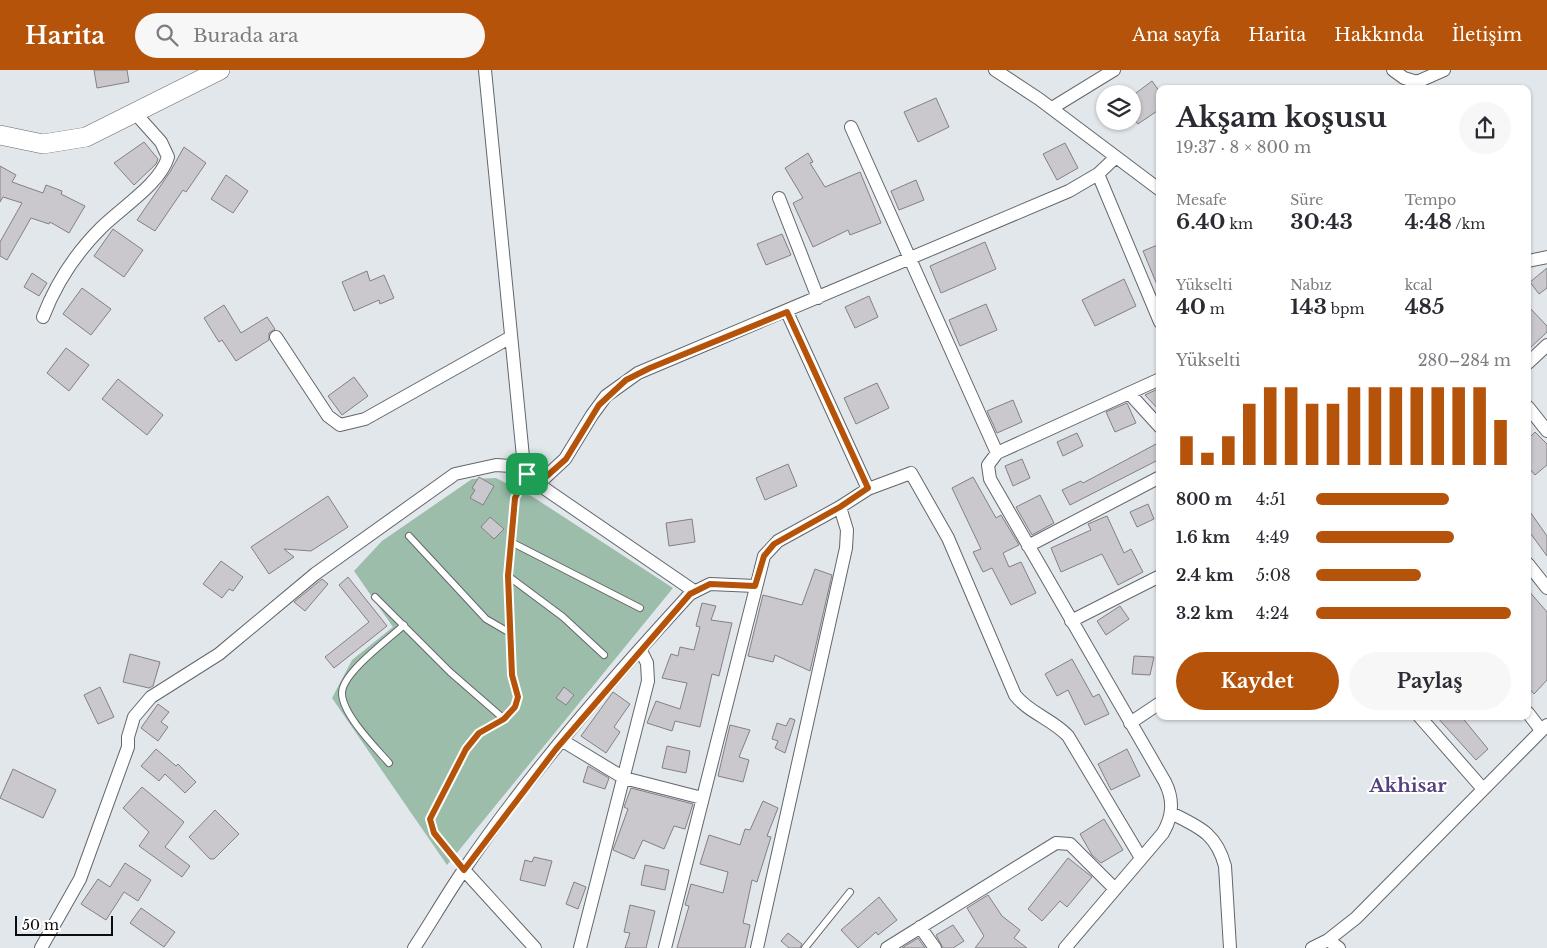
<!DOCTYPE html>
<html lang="tr">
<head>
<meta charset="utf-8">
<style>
	body { margin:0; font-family:"Libre Baskerville",serif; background:#f7f7f7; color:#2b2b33; height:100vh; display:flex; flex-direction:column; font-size:19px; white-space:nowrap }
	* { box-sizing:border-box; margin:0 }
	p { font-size:16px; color:#7c7c81 }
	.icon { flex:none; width:28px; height:28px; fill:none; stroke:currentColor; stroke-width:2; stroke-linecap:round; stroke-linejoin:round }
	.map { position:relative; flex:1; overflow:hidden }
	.side { position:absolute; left:1156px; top:15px; width:375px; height:635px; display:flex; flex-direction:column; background:#fff; border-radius:10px; box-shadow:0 1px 4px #0004 }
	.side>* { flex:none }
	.buttons { position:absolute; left:1096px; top:15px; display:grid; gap:10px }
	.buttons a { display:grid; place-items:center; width:45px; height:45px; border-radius:50%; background:#fff; box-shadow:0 1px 4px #0004; font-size:25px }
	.scale { position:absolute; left:15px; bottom:12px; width:98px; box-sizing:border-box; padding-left:5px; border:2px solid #0b0d0e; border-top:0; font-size:14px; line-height:18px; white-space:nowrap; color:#0b0d0e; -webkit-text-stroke:4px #fff; paint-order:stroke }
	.pin { position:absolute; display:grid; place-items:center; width:42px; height:42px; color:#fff; margin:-21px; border-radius:10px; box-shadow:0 2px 8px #0006 }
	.round { display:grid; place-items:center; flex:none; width:52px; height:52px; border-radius:26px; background:#f7f7f7 }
	.summary { display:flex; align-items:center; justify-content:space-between; height:85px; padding:0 20px }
	h1 { font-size:28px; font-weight:700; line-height:38px }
	.figures { display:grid; grid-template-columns:repeat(3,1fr); gap:8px; height:85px; padding:5px 20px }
	.figures div { display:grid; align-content:center }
	.figures b { font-size:21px; font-weight:700 }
	.figures small { font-size:14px; font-weight:400 }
	.figures p { font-size:14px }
	.chart { height:140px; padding:10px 20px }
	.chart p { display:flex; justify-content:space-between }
	.chart svg { width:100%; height:90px; margin-top:5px; stroke:#b45309; stroke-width:6 }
	.cta { display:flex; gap:10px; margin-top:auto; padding:10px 20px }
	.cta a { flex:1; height:58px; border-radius:30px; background:#b45309; color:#fff; font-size:20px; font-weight:700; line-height:58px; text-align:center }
	.cta a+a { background:#f7f7f7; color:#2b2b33 }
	ul { padding:0 20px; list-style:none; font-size:16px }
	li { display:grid; grid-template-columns:80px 60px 1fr; align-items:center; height:38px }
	li i { height:12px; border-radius:6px; background:#b45309 }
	header { display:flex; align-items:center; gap:30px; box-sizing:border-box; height:70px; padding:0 25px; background:#b45309; color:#fff }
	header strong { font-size:24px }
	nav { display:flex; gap:28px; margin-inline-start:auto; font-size:18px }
	.search { width:350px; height:45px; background:#f7f7f7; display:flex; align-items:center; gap:12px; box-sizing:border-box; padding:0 18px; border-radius:28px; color:#7c7c81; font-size:19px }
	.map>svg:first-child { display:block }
	.green { fill:#9bbdaa }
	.building { fill:#cbc8cd; stroke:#838085 }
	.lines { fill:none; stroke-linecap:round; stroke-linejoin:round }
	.lane-casing { stroke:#63676b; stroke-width:8 }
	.street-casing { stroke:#63676b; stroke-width:14 }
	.secondary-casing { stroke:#63676b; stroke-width:20 }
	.lane { stroke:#fff; stroke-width:6 }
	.street { stroke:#fff; stroke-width:12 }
	.secondary { stroke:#fff; stroke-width:19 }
	.route-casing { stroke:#fff; stroke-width:10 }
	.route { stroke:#b45309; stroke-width:6 }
	.labels { text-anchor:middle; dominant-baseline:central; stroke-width:4; stroke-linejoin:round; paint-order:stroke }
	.quarter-label { font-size:19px; font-weight:bold; fill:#54427f; stroke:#fff }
</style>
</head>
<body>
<header>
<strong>Harita</strong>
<div class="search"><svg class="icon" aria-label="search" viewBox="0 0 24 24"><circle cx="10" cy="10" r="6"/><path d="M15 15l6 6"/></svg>Burada ara</div>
<nav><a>Ana sayfa</a><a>Harita</a><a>Hakkında</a><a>İletişim</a></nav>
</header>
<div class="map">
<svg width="1547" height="878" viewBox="0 0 1547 878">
	<rect width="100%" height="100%" fill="#e2e7eb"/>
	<path class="green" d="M496 408 533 427 673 518 447 795 332 628 352 590 393 557 354 501 382 471 472 409Z"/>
	<path class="building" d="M94 0H127L129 12 97 18Z
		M1152 11 1160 22V39L1138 54 1132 47V26Z
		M936 28 949 57 918 72 904 42Z
		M144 72 158 89 156 94 134 115 114 93Z
		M1065 73 1078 98 1057 110 1043 84Z
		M184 77 206 93 186 122 183 120 155 161 137 150 170 102Z
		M808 83 813 92 810 93 825 117 860 102 881 153 850 165 848 160 813 177 793 133 803 128 785 98Z
		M0 96 16 105 12 112 43 123 46 115 62 121 61 124 85 136 69 163 50 152 49 154 31 148 7 190 0 186V172L22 133 3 127 0 132Z
		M226 105 248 121 233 143 211 129Z
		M916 110 924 130 899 140 891 121Z
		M113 159 143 180 124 207 94 186Z
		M782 164 791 185 766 195 757 174Z
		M985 172 996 199 941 223 930 196Z
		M1160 174V222L1143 181Z
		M1547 198V218L1539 224 1530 212Z
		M367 201 370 211 384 205 394 228 380 234 379 230 354 241 342 212Z
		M32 203 47 213 39 226 24 217Z
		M1124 209 1136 236 1095 256 1082 230Z
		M82 218 111 239 91 265 63 244Z
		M869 226 878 247 855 258 845 237Z
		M986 234 997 260 960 276 949 250Z
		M224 235 241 263 267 247 275 259 269 263V270L236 291 222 270 219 272 204 248Z
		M1528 236 1547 256V262L1528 280Z
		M66 278 89 295 69 321 47 303Z
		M354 307 368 326 342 345 328 326Z
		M118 309 163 345 147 365 102 329Z
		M877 313 889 338 856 354 844 328Z
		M1160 318V341L1145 325Z
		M1013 330 1022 352 997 363 987 341Z
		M1127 333 1136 353 1115 362 1106 342Z
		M1535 362 1547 374V395L1535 405 1528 397V369Z
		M1077 363 1083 376 1063 386 1057 372Z
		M1156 374 1160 381V389L1070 435 1062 420 1081 411 1083 413Z
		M1022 389 1030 408 1013 416 1005 396Z
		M788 394 797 416 765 430 756 408Z
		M479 407 494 416 483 435 470 428 475 420 472 418Z
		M973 407 996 448 1001 445 1019 475 1003 483 1009 497 1021 492 1036 523 1011 535 992 498 983 502 973 482 981 479 952 418Z
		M1040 425 1054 453 1032 465 1016 437Z
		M328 426 348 457 311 481 284 479 294 487 269 504 251 477Z
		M1148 434 1154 449 1137 457 1130 442Z
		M1528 439 1547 466V486L1528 460Z
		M1107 446 1124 483 1131 479 1143 502 1118 515 1102 484 1061 502 1051 478 1091 460 1088 454Z
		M490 447 504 459 494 469 481 457Z
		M692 449 695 472 669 476 666 453Z
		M221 491 243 507 233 521 229 519 222 528 203 514Z
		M815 499 832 505 810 601 775 585 773 592 748 586 763 525 802 535Z
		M348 507 387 556 334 598 325 587 369 552 339 515Z
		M322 509 328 514 305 541 294 532Z
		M1528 520 1547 542V610L1534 624 1528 617Z
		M702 533 716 536 711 550 732 553 719 606 712 604 700 657 675 651 672 661 647 653 656 631 680 639 687 613 662 608 671 584 678 586 680 577 694 580 700 557 696 556Z
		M1120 536 1129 549 1106 565 1097 551Z
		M130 584 160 592 153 616 149 618 123 612Z
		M1134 586 1154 587 1150 605 1132 604Z
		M1072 589 1093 627 1099 624 1109 644 1085 655 1068 620 1057 626 1045 604Z
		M100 617 114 647 98 654 84 625Z
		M564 617 574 625 566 635 556 628Z
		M613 622 630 634 614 657 620 662 606 683 581 666Z
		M158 634 169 642 161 652 168 657 158 671 141 658Z
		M1436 646H1461L1488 679 1476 690Z
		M790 648 795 650 785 683 775 678 778 671 772 669 777 653 786 656Z
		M730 655 750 660 739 687 749 690 743 712 718 706Z
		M667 676 690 681 686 703 662 698Z
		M156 679 176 696 178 694 196 712 185 723 165 704 159 711 141 696Z
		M1127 679 1140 706 1111 720 1098 694Z
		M588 696 609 708 605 719 583 712Z
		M13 699 56 720 43 748 0 728Z
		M142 717 184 752 165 777 190 796 182 807 139 776 149 762 123 738Z
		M631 718 693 734 685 759 674 756 664 779 643 770 634 789 613 780 628 739 624 737Z
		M763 731 778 738 767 766 771 767 757 812 752 810 743 853 750 855 745 878H677L689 836 685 835 691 814 723 823 728 802 700 794 709 765 740 775 745 759 750 760Z
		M215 740 239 764 214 789H210L189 767Z
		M1104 749 1123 780 1101 793 1092 785 1080 764Z
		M534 787 552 791 545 816 520 810 525 790 532 792Z
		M1068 788 1092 807 1067 837 1060 831 1042 851 1028 839Z
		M125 793 151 810 138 831 124 822 106 850 81 834 98 809 110 817Z
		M645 795 669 800 665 820 641 815Z
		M574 812 586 817 578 839 566 834Z
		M988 825 1002 846 1020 860 1014 868 1027 878H975L984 866 967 838Z
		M879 827 897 850 878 865 876 862 858 878 841 860Z
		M630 835 655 841 646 878H625L630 863 624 862Z
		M141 838 175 862 164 877 130 853Z
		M953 855 964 871 953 878H943L936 865Z
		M788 863 802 874 800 878H789L781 871Z
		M918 868 925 878H902Z"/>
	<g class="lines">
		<defs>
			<path id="lane" d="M409 466 486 549 510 563
				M511 472 640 538
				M508 506 563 547 604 585
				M375 527 450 602 504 649
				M389 693C375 677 342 644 342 623 342 603 389 569 404 555
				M464 800 434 763 430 749 466 679 479 663 504 649 515 637 518 627 512 605 508 506 515 428 527 404
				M805 878 850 822"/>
			<path id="street" d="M485 0 524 397 538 414 694 521
				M995 0 1039 29 1160 120
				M1393 0 1404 8 1417 12 1444 0
				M1052 38 1114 0
				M851 57 997 383
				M1098 104 1160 252
				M779 128 818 228
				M1528 191 1547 187
				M787 242 868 419
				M43 247C56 213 75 184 101 158 122 137 160 114 168 87L161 72 135 43
				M276 267 328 346 340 355 365 349 511 267
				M1528 293 1547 275
				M1129 323 1160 357
				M1528 337 1547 361
				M538 414 565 389 592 345 606 326 638 303 1069 121 1098 104 1116 87
				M1028 476 1160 407
				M1528 494 1547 518
				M1071 551 1160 506
				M1528 643 1541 660
				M1419 646 1483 719
				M1130 653 1160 633
				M563 671 624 708 702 728
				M1171 743C1199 757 1216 763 1225 796L1230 878
				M464 800 535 878
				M920 857 935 878
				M1328 870 1339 878
				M41 878 80 809 128 677V667L134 647 151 627 219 584 315 504 455 404 496 395 524 397
				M414 878C431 852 446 826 463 801 529 704 610 611 690 524L710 514 755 516
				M580 878 648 611 647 593 640 579
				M665 878 764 486 778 471 840 437 868 419 911 403 948 468 1015 625C1029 643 1052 649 1068 666L1141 788
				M757 878 846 478 847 460 840 437
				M887 878 1056 773 1070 774 1115 819
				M1065 878 1163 763C1173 746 1174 730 1165 712L990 409 988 395 997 383 1160 309
				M1312 878 1328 870 1356 848 1547 655"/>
			<path id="secondary" d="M0 65 43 74 86 67 220 0"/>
		</defs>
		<use href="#lane" class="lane-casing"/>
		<use href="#street" class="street-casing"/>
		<use href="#secondary" class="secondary-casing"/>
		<use href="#lane" class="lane"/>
		<use href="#street" class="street"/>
		<use href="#secondary" class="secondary"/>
	</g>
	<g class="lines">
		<defs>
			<path id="route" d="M787 242 868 418 840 437 774 474 764 486 755 516 710 514 690 524 556 679 464 800 434 763 430 749 466 679 479 663 504 649 515 637 518 627 512 605 508 506 515 428 527 404 538 414 566 389 599 335 626 310 650 298Z"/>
		</defs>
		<use href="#route" class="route-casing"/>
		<use href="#route" class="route"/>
	</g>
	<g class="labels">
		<g class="quarter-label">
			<text x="1408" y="715">Akhisar</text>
		</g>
	</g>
</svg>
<div class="buttons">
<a><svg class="icon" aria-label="layers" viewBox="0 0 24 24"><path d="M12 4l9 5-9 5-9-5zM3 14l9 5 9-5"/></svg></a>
</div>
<div class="scale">50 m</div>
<div class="pin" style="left:527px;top:404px;background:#1e9e55"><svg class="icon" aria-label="arrive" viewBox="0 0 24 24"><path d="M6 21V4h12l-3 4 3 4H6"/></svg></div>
<section class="side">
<div class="summary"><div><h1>Akşam koşusu</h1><p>19:37 · 8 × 800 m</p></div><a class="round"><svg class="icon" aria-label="share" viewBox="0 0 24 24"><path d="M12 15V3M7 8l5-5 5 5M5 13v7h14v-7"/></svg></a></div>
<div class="figures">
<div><p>Mesafe</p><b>6.40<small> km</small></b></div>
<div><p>Süre</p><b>30:43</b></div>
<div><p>Tempo</p><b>4:48<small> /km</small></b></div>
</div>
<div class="figures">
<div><p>Yükselti</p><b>40<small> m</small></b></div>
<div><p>Nabız</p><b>143<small> bpm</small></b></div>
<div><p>kcal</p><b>485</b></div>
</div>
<div class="chart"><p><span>Yükselti</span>280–284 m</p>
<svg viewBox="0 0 160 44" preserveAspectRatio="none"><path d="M5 44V30M15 44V38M25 44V30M35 44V14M45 44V6M55 44V6M65 44V14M75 44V14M85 44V6M95 44V6M105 44V6M115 44V6M125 44V6M135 44V6M145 44V6M155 44V22"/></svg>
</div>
<ul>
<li><b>800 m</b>4:51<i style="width:68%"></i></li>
<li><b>1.6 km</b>4:49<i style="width:71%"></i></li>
<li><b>2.4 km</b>5:08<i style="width:54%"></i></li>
<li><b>3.2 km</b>4:24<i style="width:100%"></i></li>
</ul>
<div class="cta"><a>Kaydet</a><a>Paylaş</a></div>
</section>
</div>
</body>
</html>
